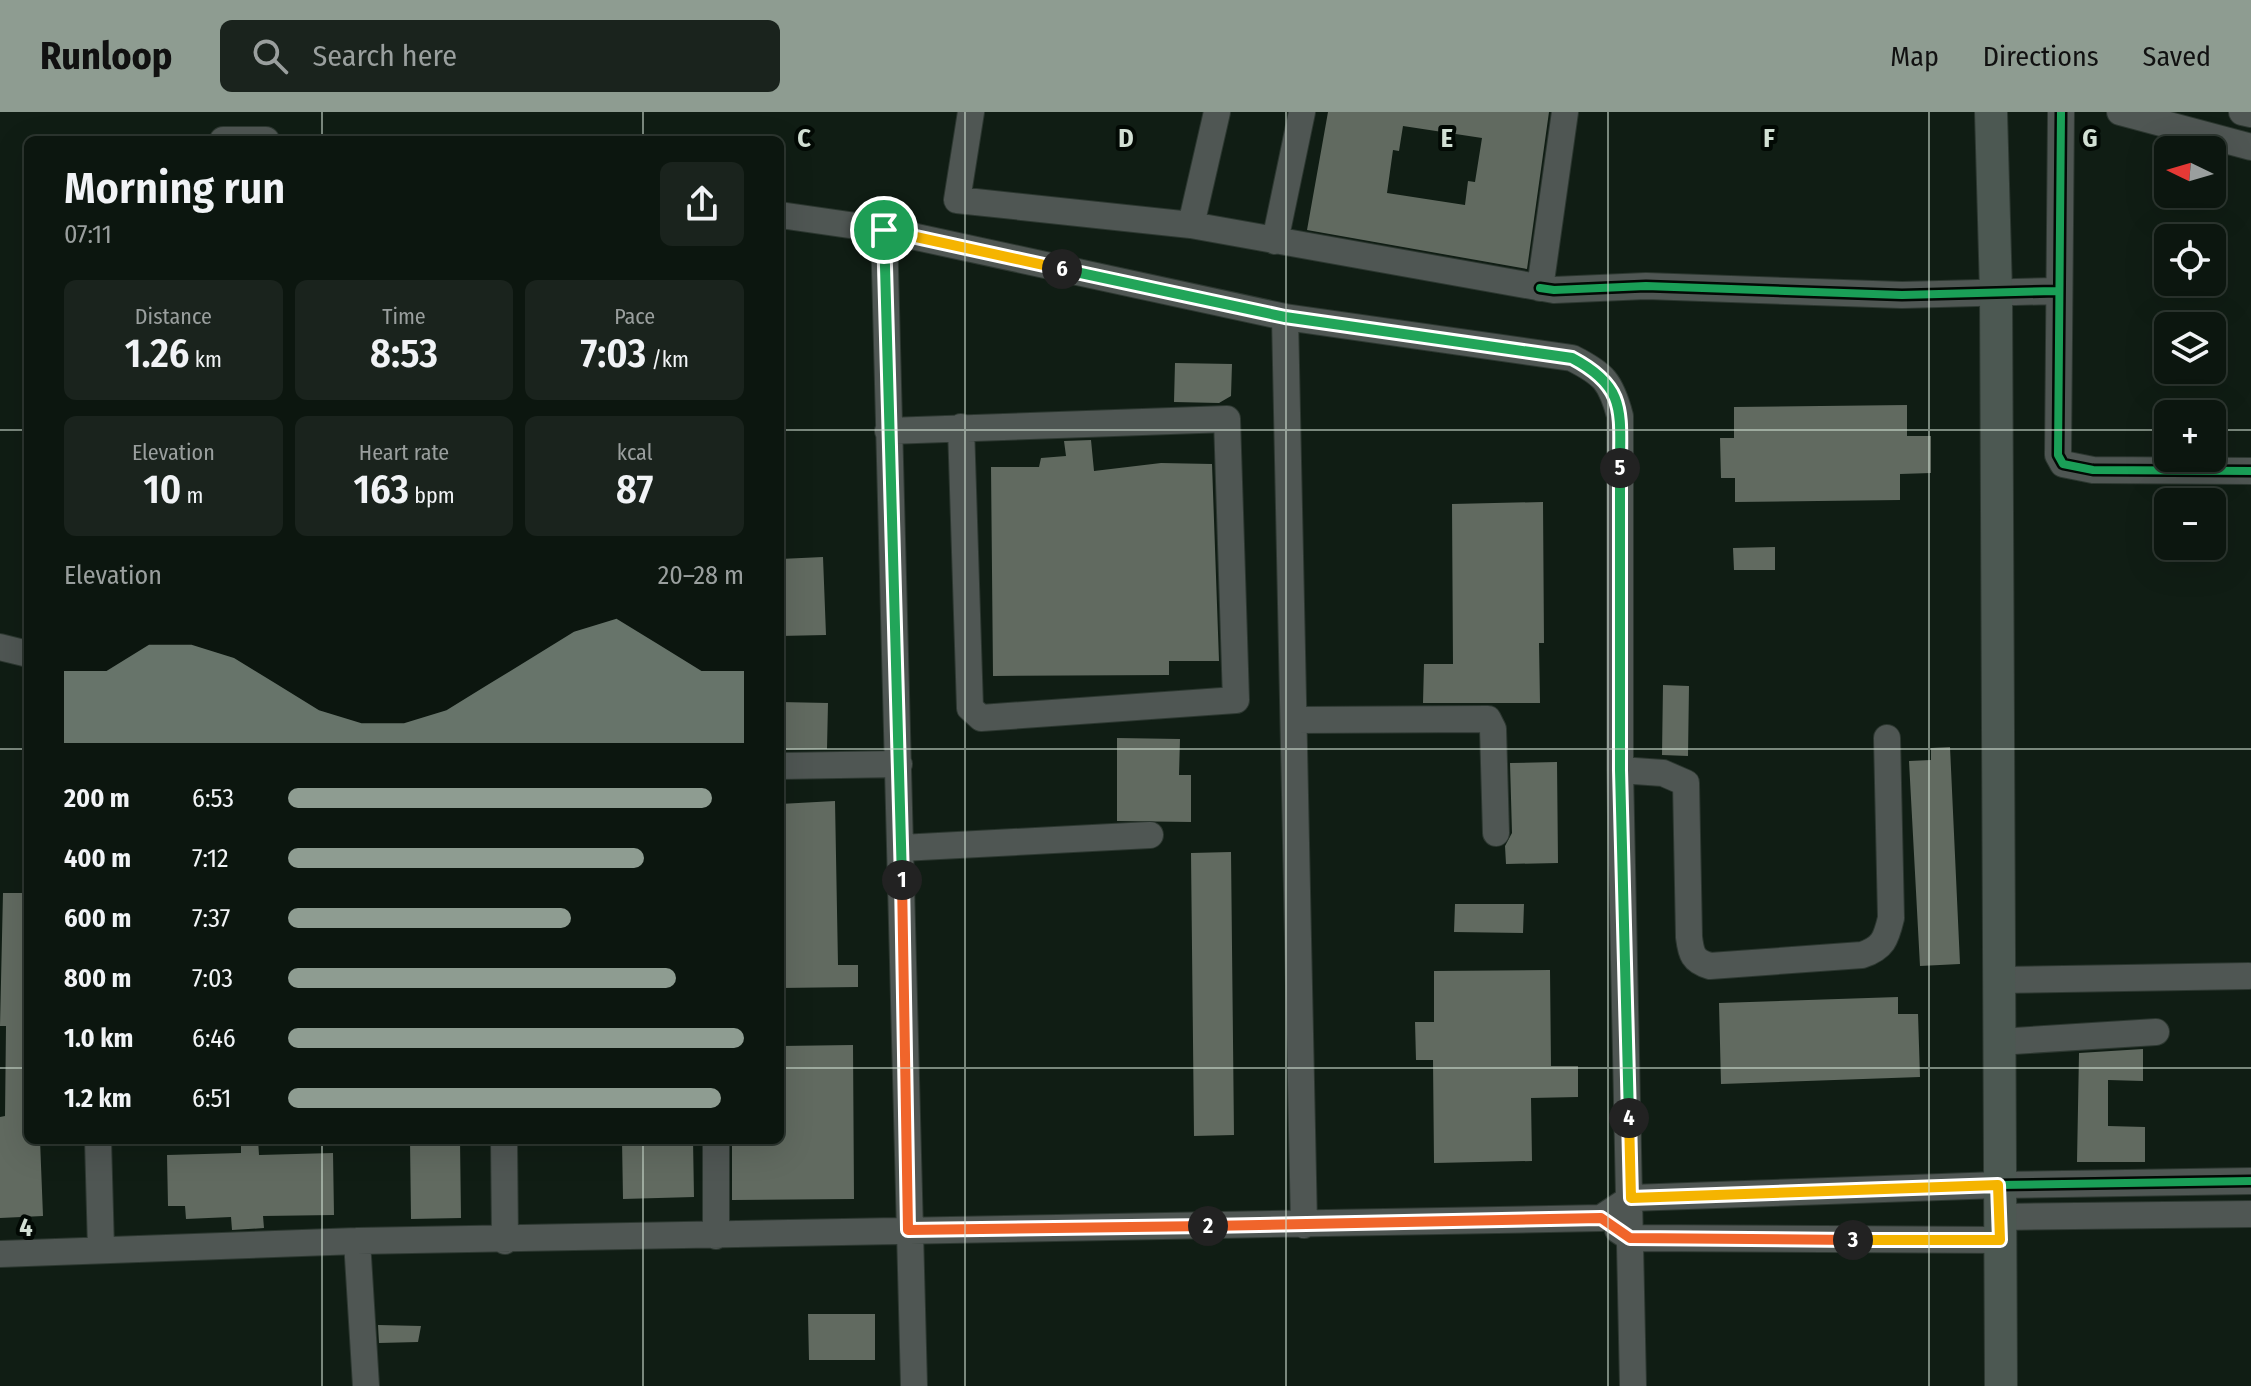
<!DOCTYPE html>
<html lang="en">
<head>
<meta charset="utf-8">
<style>
	body { margin:0; font-family:"Fira Sans Condensed",sans-serif; background:#1a231d; color:#f1f3f6; height:100vh; display:flex; flex-direction:column; font-size:30px; white-space:nowrap }
	* { box-sizing:border-box; margin:0 }
	p { font-size:26px; color:#9a9f9e }
	.icon { flex:none; width:44px; height:44px; fill:none; stroke:currentColor; stroke-width:2; stroke-linecap:round; stroke-linejoin:round }
	.map { position:relative; flex:1; overflow:hidden }
	.drawer { position:absolute; left:24px; top:24px; width:760px; height:1008px; display:flex; flex-direction:column; background:#0c160f; border-radius:12px; box-shadow:0 8px 32px #0002,0 0 0 2px #2c352f }
	.drawer>* { flex:none }
	.needle { width:52px; rotate:275deg }
	.buttons { position:absolute; left:2154px; top:24px; display:grid; gap:16px }
	.buttons a { display:grid; place-items:center; width:72px; height:72px; border-radius:12px; background:#0c160f; box-shadow:0 8px 32px #0002,0 0 0 2px #2c352f; font-size:40px }
	.pin { position:absolute; display:grid; place-items:center; width:68px; height:68px; color:#fff; margin:-34px; border:4px solid #fff; border-radius:50%; box-shadow:0 2px 8px #0007 }
	.km { position:absolute; width:40px; height:40px; margin:-20px; border-radius:50%; background:#222; color:#fff; font-size:22px; line-height:40px; text-align:center }
	.round { display:grid; place-items:center; flex:none; width:84px; height:84px; border-radius:12px; background:#1a231d }
	.headline { display:flex; align-items:center; justify-content:space-between; height:136px; padding:0 40px }
	h1 { font-size:44px; font-weight:600; line-height:60px }
	.metrics { display:grid; grid-template-columns:repeat(3,1fr); gap:12px; height:136px; padding:8px 40px }
	.metrics div { display:grid; align-content:center; border-radius:12px; background:#1a231d; text-align:center }
	.metrics b { font-size:40px; font-weight:600 }
	.metrics small { font-size:22px; font-weight:400 }
	.metrics p { font-size:22px }
	.chart { height:224px; padding:16px 40px }
	.chart p { display:flex; justify-content:space-between }
	.chart svg { width:100%; height:144px; margin-top:8px; fill:#8e9c91; opacity:.7 }
	ul { padding:0 40px; list-style:none; font-size:26px }
	li { display:grid; grid-template-columns:128px 96px 1fr; align-items:center; height:60px }
	li i { height:20px; border-radius:10px; background:#8e9c91 }
	header { display:flex; align-items:center; gap:48px; box-sizing:border-box; height:112px; padding:0 40px; background:#8e9c91; color:#111 }
	header strong { font-size:38px }
	nav { display:flex; gap:44px; margin-inline-start:auto; font-size:28px }
	.search { width:560px; height:72px; background:#1a231d; display:flex; align-items:center; gap:20px; box-sizing:border-box; padding:0 28px; border-radius:12px; color:#9a9f9e; font-size:30px }
	.map>svg:first-child { display:block }
	.building { fill:#616a60; fill-rule:evenodd }
	.lines { fill:none; stroke-linecap:round; stroke-linejoin:round }
	.minor-casing { stroke:#2c3730; stroke-width:28 }
	.major-casing { stroke:#2c3730; stroke-width:34 }
	.minor { stroke:#4f5653; stroke-width:26 }
	.major { stroke:#4c5852; stroke-width:32 }
	.cycleway-casing { stroke:#020904; stroke-width:13 }
	.cycleway { stroke:#1a9f57; stroke-width:8 }
	.split-1-casing { stroke:#fff; stroke-width:16 }
	.split-2-casing { stroke:#fff; stroke-width:16 }
	.split-3-casing { stroke:#fff; stroke-width:16 }
	.split-4-casing { stroke:#fff; stroke-width:16 }
	.split-5-casing { stroke:#fff; stroke-width:16 }
	.split-6-casing { stroke:#fff; stroke-width:16 }
	.split-7-casing { stroke:#fff; stroke-width:16 }
	.split-1 { stroke:#22a559; stroke-width:10 }
	.split-2 { stroke:#f0652b; stroke-width:10 }
	.split-3 { stroke:#f0652b; stroke-width:10 }
	.split-4 { stroke:#f5b400; stroke-width:10 }
	.split-5 { stroke:#22a559; stroke-width:10 }
	.split-6 { stroke:#22a559; stroke-width:10 }
	.split-7 { stroke:#f5b400; stroke-width:10 }
	.grid { fill:none; stroke:#d2e0d4; stroke-width:2; stroke-opacity:0.55 }
	.grid-label { font-size:26px; text-anchor:middle; font-weight:bold; fill:#d2e0d4; stroke:#020904; stroke-width:8; stroke-linejoin:round; paint-order:stroke }
</style>
</head>
<body>
<header>
<strong>Runloop</strong>
<div class="search"><svg class="icon" aria-label="search" viewBox="0 0 24 24"><circle cx="10" cy="10" r="6"/><path d="M15 15l6 6"/></svg>Search here</div>
<nav><a>Map</a><a>Directions</a><a>Saved</a></nav>
</header>
<div class="map">
<svg width="2251" height="1274" viewBox="0 0 2251 1274">
	<rect width="100%" height="100%" fill="#101d14"/>
	<path class="building" d="M1328 0H1549L1527 157 1307 118ZM1403 14 1482 26 1475 70 1468 69 1465 93 1387 81 1393 38 1399 39Z
		M1175 251 1232 252 1231 284 1219 291 1174 290Z
		M1907 293V324H1931V361L1900 362V388L1735 390V366H1721L1720 326H1734V295Z
		M1091 328 1094 359 1161 351 1212 352 1219 549H1169V563L993 564 991 355H1039L1041 346 1066 344 1064 329Z
		M1543 390 1544 531H1539L1540 591H1423L1424 552H1453L1452 392Z
		M1775 435V458H1734L1733 436Z
		M823 445 826 523 780 524V447Z
		M1663 573 1689 574 1688 644 1662 643Z
		M780 590 828 591 827 637 780 638Z
		M1117 626 1180 627 1179 663H1191V710L1117 709Z
		M1950 635 1960 852 1920 854 1909 649 1931 648V636Z
		M1557 650 1558 751 1506 752 1505 734 1512 721 1510 651Z
		M835 689 838 853H858V875L780 876V692Z
		M1231 740 1234 1023 1194 1024 1191 741Z
		M3 781H27L24 939 28 940V1028H40L43 1104 0 1106V1005L5 1004 6 914H0Z
		M1455 792H1524L1523 821 1454 820Z
		M1550 858 1551 954H1578V985L1531 986 1532 1049 1434 1051 1433 948H1416L1415 910H1434V859Z
		M1898 885V902H1918L1920 965 1721 972 1719 891Z
		M853 933 854 1087 732 1088V1028H780V934Z
		M2143 937V969L2108 968V1014L2145 1015V1050H2077L2079 941Z
		M258 1028 259 1043 333 1041 334 1103 263 1104 264 1116 232 1118 231 1105 186 1107 185 1094H168L167 1043 241 1041V1029Z
		M410 1028H460L461 1106 411 1107Z
		M622 1028H693L694 1085 623 1087Z
		M808 1202H875V1248H809Z
		M378 1213 421 1214 418 1230 379 1231Z"/>
	<g class="lines">
		<defs>
			<path id="minor" d="M971 0 957 88 1191 113 1217 0
				M2061 0 2058 343 2063 352 2093 358 2251 359
				M2120 0 2251 35
				M2242 0 2251 2
				M223 28H266
				M780 103 884 118 1285 205 1572 246C1604 262 1611 270 1620 304V658L1633 1274
				M1191 113 1554 178 1646 174 1902 183 2056 179
				M884 118 914 1274
				M1275 129 1302 0
				M1540 176 1565 0
				M1285 205 1304 1113
				M888 319 1227 307 1236 588 981 606 970 596 961 315
				M0 535 28 542
				M1294 608 1488 607 1493 617 1496 721
				M780 654 899 652
				M1620 658 1663 661 1686 671 1689 825C1691 842 1693 849 1710 854L1862 843C1883 836 1886 827 1891 806L1887 626
				M901 736 1150 723
				M1998 868 2249 864
				M1998 930 2156 920
				M98 1028 101 1137
				M504 1028 505 1129
				M716 1028V1124
				M2000 1105 2251 1102
				M1618 1118 1630 1126 2000 1128
				M357 1129 366 1274
				M0 1142 357 1129 1601 1106 1631 1086 1998 1073 2251 1069"/>
			<path id="major" d="M1991 0 1996 180 2001 1274"/>
		</defs>
		<use href="#minor" class="minor-casing"/>
		<use href="#major" class="major-casing"/>
		<use href="#minor" class="minor"/>
		<use href="#major" class="major"/>
		<defs>
			<path id="cycleway" d="M2061 0 2058 343 2063 352 2093 358 2251 359
				M1540 176 1554 178 1646 174 1902 183 2056 179
				M1998 1073 2251 1069"/>
		</defs>
		<use href="#cycleway" class="cycleway-casing"/>
		<use href="#cycleway" class="cycleway"/>
	</g>
	<g class="lines">
		<defs>
			<path id="split-1" d="M884 118 902 768"/>
			<path id="split-2" d="M902 768 908 1118 1208 1114"/>
			<path id="split-3" d="M1208 1114 1601 1106 1630 1126 1853 1128"/>
			<path id="split-4" d="M1629 1006 1631 1086 1998 1073 2000 1128H1853"/>
			<path id="split-5" d="M1620 356V658L1629 1006"/>
			<path id="split-6" d="M1062 157 1285 205 1572 246C1627 275 1620 300 1620 356"/>
			<path id="split-7" d="M884 118 1062 157"/>
		</defs>
		<use href="#split-1" class="split-1-casing"/>
		<use href="#split-2" class="split-2-casing"/>
		<use href="#split-3" class="split-3-casing"/>
		<use href="#split-4" class="split-4-casing"/>
		<use href="#split-5" class="split-5-casing"/>
		<use href="#split-6" class="split-6-casing"/>
		<use href="#split-7" class="split-7-casing"/>
		<use href="#split-1" class="split-1"/>
		<use href="#split-2" class="split-2"/>
		<use href="#split-3" class="split-3"/>
		<use href="#split-4" class="split-4"/>
		<use href="#split-5" class="split-5"/>
		<use href="#split-6" class="split-6"/>
		<use href="#split-7" class="split-7"/>
	</g>
	<path class="grid" d="M322 0V28M643 0V28M965 0V1274M1286 0V1274M1608 0V1274M1929 0V1274M0 318H28M780 318H2168M2212 318H2251M0 637H28M780 637H2251M0 956H28M780 956H2251M322 1028V1274M643 1028V1274"/>
	<g class="grid-label">
		<text x="804" y="35">C</text>
		<text x="1126" y="35">D</text>
		<text x="1447" y="35">E</text>
		<text x="1769" y="35">F</text>
		<text x="2090" y="35">G</text>
		<text x="26" y="1124">4</text>
	</g>
</svg>
<div class="buttons">
<a><svg class="needle" viewBox="-14 -14 28 28"><path d="M0-13l5 13h-10z" fill="#e53935"/><path d="M0 13l5-13h-10z" fill="#9a9f9e"/></svg></a>
<a><svg class="icon" aria-label="locate" viewBox="0 0 24 24"><circle cx="12" cy="12" r="6"/><path d="M12 2v4M12 18v4M2 12h4M18 12h4"/></svg></a>
<a><svg class="icon" aria-label="layers" viewBox="0 0 24 24"><path d="M12 4l9 5-9 5-9-5zM3 14l9 5 9-5"/></svg></a>
<a>+</a>
<a>−</a>
</div>
<div class="pin" style="left:884px;top:118px;background:#1e9e55"><svg class="icon" aria-label="arrive" viewBox="0 0 24 24"><path d="M6 21V4h12l-3 4 3 4H6"/></svg></div>
<b class="km" style="left:902px;top:768px">1</b>
<b class="km" style="left:1208px;top:1114px">2</b>
<b class="km" style="left:1853px;top:1128px">3</b>
<b class="km" style="left:1629px;top:1006px">4</b>
<b class="km" style="left:1620px;top:356px">5</b>
<b class="km" style="left:1062px;top:157px">6</b>
<section class="drawer">
<div class="headline"><div><h1>Morning run</h1><p>07:11</p></div><a class="round"><svg class="icon" aria-label="share" viewBox="0 0 24 24"><path d="M12 15V3M7 8l5-5 5 5M5 13v7h14v-7"/></svg></a></div>
<div class="metrics">
<div><p>Distance</p><b>1.26<small> km</small></b></div>
<div><p>Time</p><b>8:53</b></div>
<div><p>Pace</p><b>7:03<small> /km</small></b></div>
</div>
<div class="metrics">
<div><p>Elevation</p><b>10<small> m</small></b></div>
<div><p>Heart rate</p><b>163<small> bpm</small></b></div>
<div><p>kcal</p><b>87</b></div>
</div>
<div class="chart"><p><span>Elevation</span>20–28 m</p>
<svg viewBox="0 0 160 44" preserveAspectRatio="none"><path d="M0 44V22L10 22L20 14L30 14L40 18L50 26L60 34L70 38L80 38L90 34L100 26L110 18L120 10L130 6L140 14L150 22L160 22V44z"/></svg>
</div>
<ul>
<li><b>200 m</b>6:53<i style="width:93%"></i></li>
<li><b>400 m</b>7:12<i style="width:78%"></i></li>
<li><b>600 m</b>7:37<i style="width:62%"></i></li>
<li><b>800 m</b>7:03<i style="width:85%"></i></li>
<li><b>1.0 km</b>6:46<i style="width:100%"></i></li>
<li><b>1.2 km</b>6:51<i style="width:95%"></i></li>
</ul>
</section>
</div>
</body>
</html>
